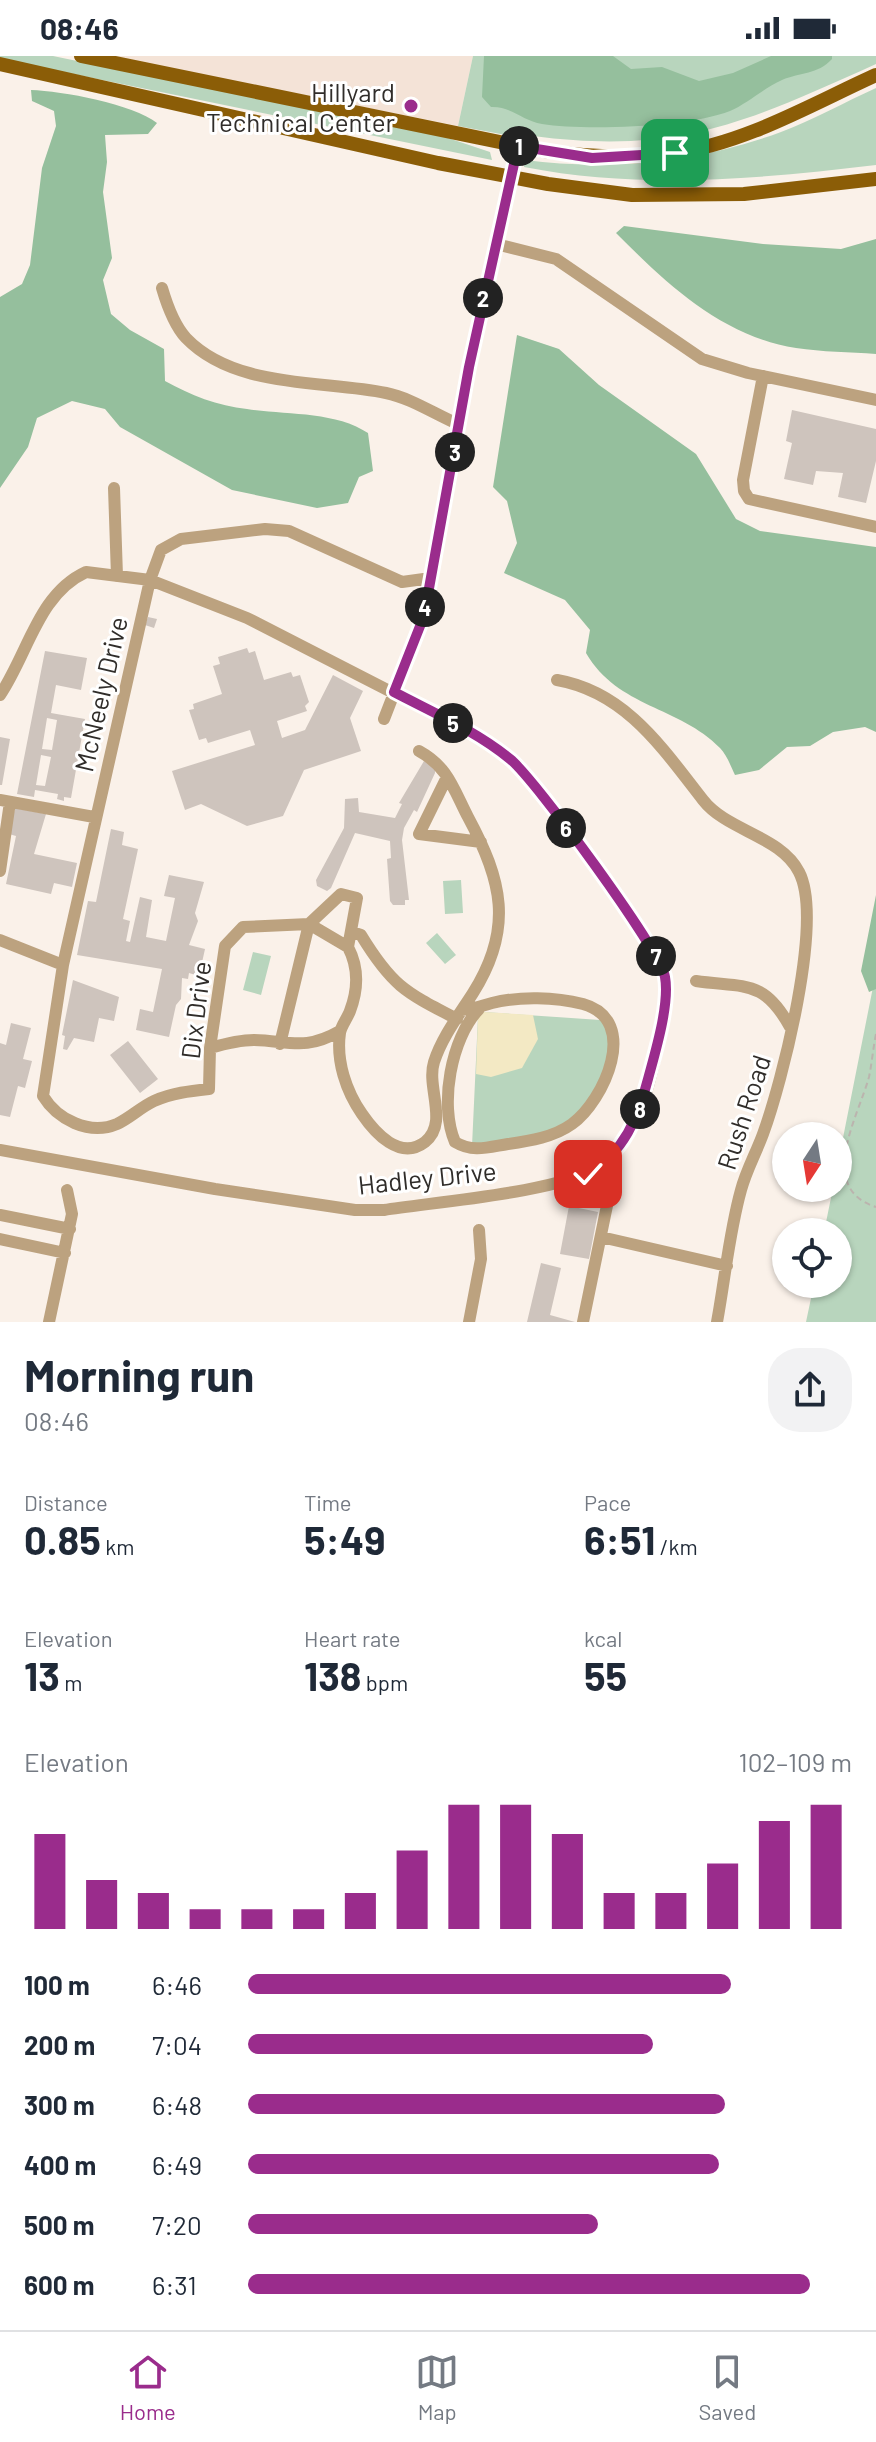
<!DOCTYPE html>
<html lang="en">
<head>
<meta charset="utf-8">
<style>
	body { margin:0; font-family:Barlow,sans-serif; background:#f2f2f3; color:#1f2937; height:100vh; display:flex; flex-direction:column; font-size:30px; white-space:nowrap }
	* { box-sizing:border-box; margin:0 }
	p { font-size:26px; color:#747a83 }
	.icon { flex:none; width:44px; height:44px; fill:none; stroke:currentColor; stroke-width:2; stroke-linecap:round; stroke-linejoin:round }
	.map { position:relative; height:1266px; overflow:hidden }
	.drawer { display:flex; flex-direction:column; background:#fff; flex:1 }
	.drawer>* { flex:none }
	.needle { width:52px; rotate:192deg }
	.fabs { position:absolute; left:772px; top:1066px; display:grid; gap:16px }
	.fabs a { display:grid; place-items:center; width:80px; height:80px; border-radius:50%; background:#fff; box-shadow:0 2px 6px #0004; font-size:40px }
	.pin { position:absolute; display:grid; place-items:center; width:68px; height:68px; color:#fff; margin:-34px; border-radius:16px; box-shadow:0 4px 12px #0006 }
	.km { position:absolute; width:40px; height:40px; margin:-20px; border-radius:50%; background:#222; color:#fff; font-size:22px; line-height:40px; text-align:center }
	.round { display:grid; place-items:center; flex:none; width:84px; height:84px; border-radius:32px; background:#f2f2f3 }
	.summary { display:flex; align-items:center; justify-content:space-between; height:136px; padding:0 24px }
	h1 { font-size:44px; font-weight:700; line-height:60px }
	.figures { display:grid; grid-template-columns:repeat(3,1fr); gap:12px; height:136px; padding:8px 24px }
	.figures div { display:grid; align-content:center }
	.figures b { font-size:40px; font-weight:700 }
	.figures small { font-size:22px; font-weight:400 }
	.figures p { font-size:22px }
	.chart { height:224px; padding:16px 24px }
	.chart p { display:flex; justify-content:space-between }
	.chart svg { width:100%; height:144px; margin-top:8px; stroke:#9a2c8c; stroke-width:6 }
	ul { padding:0 24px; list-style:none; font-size:26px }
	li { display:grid; grid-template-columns:128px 96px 1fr; align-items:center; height:60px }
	li i { height:20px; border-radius:10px; background:#9a2c8c }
	.status { display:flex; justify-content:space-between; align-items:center; height:56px; padding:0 40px; background:#fff; direction:ltr }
	.status svg { height:22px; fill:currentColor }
	.tab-bar { display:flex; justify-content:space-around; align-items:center; height:112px; border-top:2px solid #e0e1e3; background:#fff; font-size:22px; color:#747a83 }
	.tab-bar a { display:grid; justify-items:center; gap:4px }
	.tab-bar .on { color:#9a2c8c }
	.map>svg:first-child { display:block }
	.built { fill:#f4e3d7 }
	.green { fill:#b8d5bd }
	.forest { fill:#95bf9d }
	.sand { fill:#f3e9c4 }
	.building { fill:#cec4bd; fill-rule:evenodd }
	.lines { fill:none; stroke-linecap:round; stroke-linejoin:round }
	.path { stroke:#bbb4ae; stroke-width:2; stroke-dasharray:6 4; stroke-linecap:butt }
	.minor { stroke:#bca27f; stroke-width:12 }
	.major { stroke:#8b5d07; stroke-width:14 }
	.route-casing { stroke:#fff; stroke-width:16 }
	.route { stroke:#9a2c8c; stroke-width:10 }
	.poi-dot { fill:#9a2c8c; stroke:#fff; stroke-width:3 }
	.labels { text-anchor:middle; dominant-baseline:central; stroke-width:6; stroke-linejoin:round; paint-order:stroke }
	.poi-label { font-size:26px; fill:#302d2a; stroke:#fff; text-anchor:end }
	.street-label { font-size:26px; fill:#302d2a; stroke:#fff }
</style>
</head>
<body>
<div class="status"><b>08:46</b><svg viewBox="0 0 49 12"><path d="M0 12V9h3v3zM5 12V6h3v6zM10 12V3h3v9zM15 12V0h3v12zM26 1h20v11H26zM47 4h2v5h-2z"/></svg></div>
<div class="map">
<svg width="876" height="1266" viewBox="0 0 876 1266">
	<rect width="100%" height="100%" fill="#faf1e9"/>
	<path class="built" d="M110 0H473L458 70Z"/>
	<path class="green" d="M0 0H53L445 81 490 96 492 104 0 3Z
		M473 0H876V8C747 66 679 99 533 80L522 82 458 70Z
		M876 32V109C758 123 642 134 524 111L525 104C610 115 700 106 781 76 813 64 845 46 876 32Z
		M461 824 463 857 445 858 443 825Z
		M437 877 456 899 445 908 426 887Z
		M253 896 271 900 261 939 243 934Z
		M876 916V1266H806L814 1228H838V1176H824L833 1132H838V1107Z
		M484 956 600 964 608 972V1008L584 1055 552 1075 472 1090 478 961Z"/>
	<path class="forest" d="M484 0H613L631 13 662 11 699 25 733 17 771 0H832V3C817 19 801 16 782 24 764 32 748 47 730 55 690 71 585 75 542 68 523 65 511 50 491 51L482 41Z
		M31 34C62 35 133 48 157 67L148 78 105 79 107 106 103 136 112 202 103 224 111 258 130 274 164 293 165 325C190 339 218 350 247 353 286 359 335 355 368 377L373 415 359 421 348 447 317 452 232 434 120 371 105 353 72 345 37 362 28 391 0 432V241L22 228 30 209 42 112 56 70 54 55 32 45Z
		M624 170 763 188 841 193 876 183V298C850 296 822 296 796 292 721 280 667 228 616 177Z
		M517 279 559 293 599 329 696 398 736 463 760 475 876 491V676L865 671 833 676 810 690 787 691 759 714 735 719C731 711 727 699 720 692 679 650 618 652 586 597L590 574 565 544 504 517 517 487 507 445 493 431Z
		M876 839V933L869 936 861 915Z"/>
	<path class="sand" d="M484 956 533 959 538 983 522 1012 491 1021 476 1018 478 961Z"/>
	<path class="building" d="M792 354 876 373V405L866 447 838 441 843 417 816 415 813 429 784 423 792 387 786 385Z
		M148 561 157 563 154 572 145 569Z
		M247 592 249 597 255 595 264 624 291 616 293 621 300 619 309 646 305 650 307 655 277 665 282 682 305 674 333 619 363 635 350 662 361 695 304 714 283 760 247 770 201 748 185 754 172 715 255 689 250 674 208 687 206 682 199 684 189 654 194 653 193 648 222 638 213 610 220 608 218 601Z
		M45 595 87 602 81 634 56 629 51 657 85 663 71 742 64 741V745L57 743 58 738 35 734 34 741 17 738ZM47 662 57 664 52 694 42 693ZM41 699 51 701 45 730 36 729Z
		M0 681 10 683 2 729H0Z
		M424 705 435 711V717L417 756 414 754 404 772 402 784 409 844H405V849H393L390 845 387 803 391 802 390 785 355 777 331 832 327 835 317 830 316 824 344 772 345 743 358 742 359 756 395 762 402 748 399 747Z
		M15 752 46 758 34 798 77 807 72 831 54 827 51 838 6 828 16 780 9 778Z
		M111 773 124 776 122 789 138 793 123 863 130 865 126 885 130 886 140 841 152 844 146 881 166 885 175 842 164 840 169 819 204 826 195 857 198 865 189 889 205 893 199 920 189 917 188 923 182 922 181 943 176 949 169 981 136 974 140 953 153 956 162 913 77 899 88 845 96 846Z
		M73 924 119 941 114 965 99 962 94 986 74 982 67 994 63 993 65 980 62 979Z
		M11 967 31 972 23 1003 32 1005 25 1032 18 1030 10 1061 0 1059V987L6 989Z
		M128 985 158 1023 140 1037 110 999Z
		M569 1150 598 1156 589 1203 560 1198Z
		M541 1207 561 1212 550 1259 575 1266H527Z"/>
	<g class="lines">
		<path class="path" d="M876 978C873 992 872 1007 869 1021 858 1061 816 1132 876 1151"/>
		<path class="minor" d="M496 188 556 203 702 303 748 317 876 344
			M162 232C167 249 174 269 186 282 235 333 323 324 386 337 411 342 436 359 460 369
			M763 320 743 424 744 435 749 443 876 471
			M114 432 117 520
			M557 624C626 636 663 693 703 744 727 775 781 780 799 816 824 864 782 1026 763 1078 756 1097 746 1115 741 1134 729 1177 725 1223 717 1266
			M0 639C28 598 38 538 86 516L150 524 247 562 487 685C500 695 514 704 524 716 550 747 661 891 665 922 669 949 650 1033 638 1059 630 1077 616 1100 598 1111 561 1136 434 1146 384 1154H355L215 1133 0 1094
			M384 663 424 560 469 311 518 90
			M447 721 419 778 481 786
			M0 744 94 761
			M0 815 10 746
			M352 876 361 879C392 930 405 936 457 963
			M0 884 63 909
			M348 891 309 868 243 871 225 890 210 992 209 1033C190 1035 172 1037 154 1045 141 1051 130 1062 117 1068 89 1080 57 1063 43 1040L63 909 150 524 161 494 181 483 265 473 289 475 402 526 431 522
			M348 891C359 912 358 934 350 955 347 963 341 970 340 977 336 1005 346 1035 362 1058 375 1077 400 1105 425 1086 449 1067 426 1031 434 1006 442 981 459 959 473 937 514 872 502 824 468 761 453 732 448 711 419 695
			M696 925C745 932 764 923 790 971
			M462 954C474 953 481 950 492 947 520 940 555 941 583 948 641 964 604 1045 572 1068 554 1081 530 1085 508 1088 489 1091 473 1097 455 1086 439 1049 451 982 479 953
			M280 988 309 868 341 838 357 842 348 891
			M210 992C224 988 239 984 254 984 290 985 305 995 340 975
			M0 1159 70 1173
			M601 1181 727 1210
			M0 1183 65 1197
			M49 1266 72 1158 67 1134
			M469 1266 481 1203 479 1174
			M583 1266 610 1135 603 1109"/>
		<path class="major" d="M81 0 544 95C588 101 630 103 674 97 744 88 812 48 876 19
			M0 8 438 107 548 128 632 139 744 138 876 123"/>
	</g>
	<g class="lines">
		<defs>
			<path id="route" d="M588 1118C624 1096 638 1062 648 1023 655 997 670 948 665 921 661 895 535 723 510 703 476 675 434 657 394 636L424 560 469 311 518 90 592 102 675 97"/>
		</defs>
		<use href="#route" class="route-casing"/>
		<use href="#route" class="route"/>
	</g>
	<circle class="poi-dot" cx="411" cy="50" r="8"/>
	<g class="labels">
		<g class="poi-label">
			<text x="395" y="35">Hillyard<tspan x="395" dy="30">Technical Center</tspan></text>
		</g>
		<g class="street-label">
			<text transform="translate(100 638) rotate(-77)">McNeely Drive</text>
			<text transform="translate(195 954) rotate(-83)">Dix Drive</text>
			<text transform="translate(743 1056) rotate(-72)">Rush Road</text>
			<text transform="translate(427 1121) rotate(-6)">Hadley Drive</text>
		</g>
	</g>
</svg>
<div class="fabs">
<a><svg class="needle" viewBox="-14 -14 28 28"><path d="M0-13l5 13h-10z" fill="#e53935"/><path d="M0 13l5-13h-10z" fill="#747a83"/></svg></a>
<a><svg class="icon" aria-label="locate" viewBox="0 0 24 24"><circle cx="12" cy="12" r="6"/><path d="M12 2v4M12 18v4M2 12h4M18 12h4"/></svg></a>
</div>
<div class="pin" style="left:675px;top:97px;background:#1e9e55"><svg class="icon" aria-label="arrive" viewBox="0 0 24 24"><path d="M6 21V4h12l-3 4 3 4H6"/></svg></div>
<div class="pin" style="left:588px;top:1118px;background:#d93025"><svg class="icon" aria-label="check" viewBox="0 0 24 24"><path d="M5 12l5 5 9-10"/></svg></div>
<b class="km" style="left:519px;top:90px">1</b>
<b class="km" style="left:483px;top:242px">2</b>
<b class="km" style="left:455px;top:396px">3</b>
<b class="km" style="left:425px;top:551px">4</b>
<b class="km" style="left:453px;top:667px">5</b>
<b class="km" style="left:566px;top:772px">6</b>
<b class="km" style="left:656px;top:900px">7</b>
<b class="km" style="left:640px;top:1053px">8</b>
</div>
<section class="drawer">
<div class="summary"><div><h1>Morning run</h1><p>08:46</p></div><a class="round"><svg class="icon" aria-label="share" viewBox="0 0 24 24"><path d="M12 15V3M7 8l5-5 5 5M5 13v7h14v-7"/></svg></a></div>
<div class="figures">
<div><p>Distance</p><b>0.85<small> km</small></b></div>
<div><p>Time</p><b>5:49</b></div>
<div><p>Pace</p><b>6:51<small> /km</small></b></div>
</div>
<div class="figures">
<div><p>Elevation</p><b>13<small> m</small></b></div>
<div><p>Heart rate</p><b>138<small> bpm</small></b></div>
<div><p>kcal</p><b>55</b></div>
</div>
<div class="chart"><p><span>Elevation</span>102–109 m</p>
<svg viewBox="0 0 160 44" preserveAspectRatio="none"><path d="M5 44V15M15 44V29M25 44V33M35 44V38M45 44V38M55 44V38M65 44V33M75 44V20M85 44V6M95 44V6M105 44V15M115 44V33M125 44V33M135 44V24M145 44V11M155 44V6"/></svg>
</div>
<ul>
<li><b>100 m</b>6:46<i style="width:80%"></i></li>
<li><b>200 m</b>7:04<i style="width:67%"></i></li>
<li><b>300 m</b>6:48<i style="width:79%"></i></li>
<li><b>400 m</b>6:49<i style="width:78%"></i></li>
<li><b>500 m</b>7:20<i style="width:58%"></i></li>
<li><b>600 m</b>6:31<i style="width:93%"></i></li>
</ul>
</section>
<nav class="tab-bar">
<a class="on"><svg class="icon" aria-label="home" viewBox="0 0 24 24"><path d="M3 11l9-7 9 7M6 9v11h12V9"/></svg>Home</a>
<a><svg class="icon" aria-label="map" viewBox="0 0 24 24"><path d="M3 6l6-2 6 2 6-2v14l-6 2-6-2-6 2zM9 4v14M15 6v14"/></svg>Map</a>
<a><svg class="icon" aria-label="saved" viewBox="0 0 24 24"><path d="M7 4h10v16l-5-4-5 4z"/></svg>Saved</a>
</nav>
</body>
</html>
